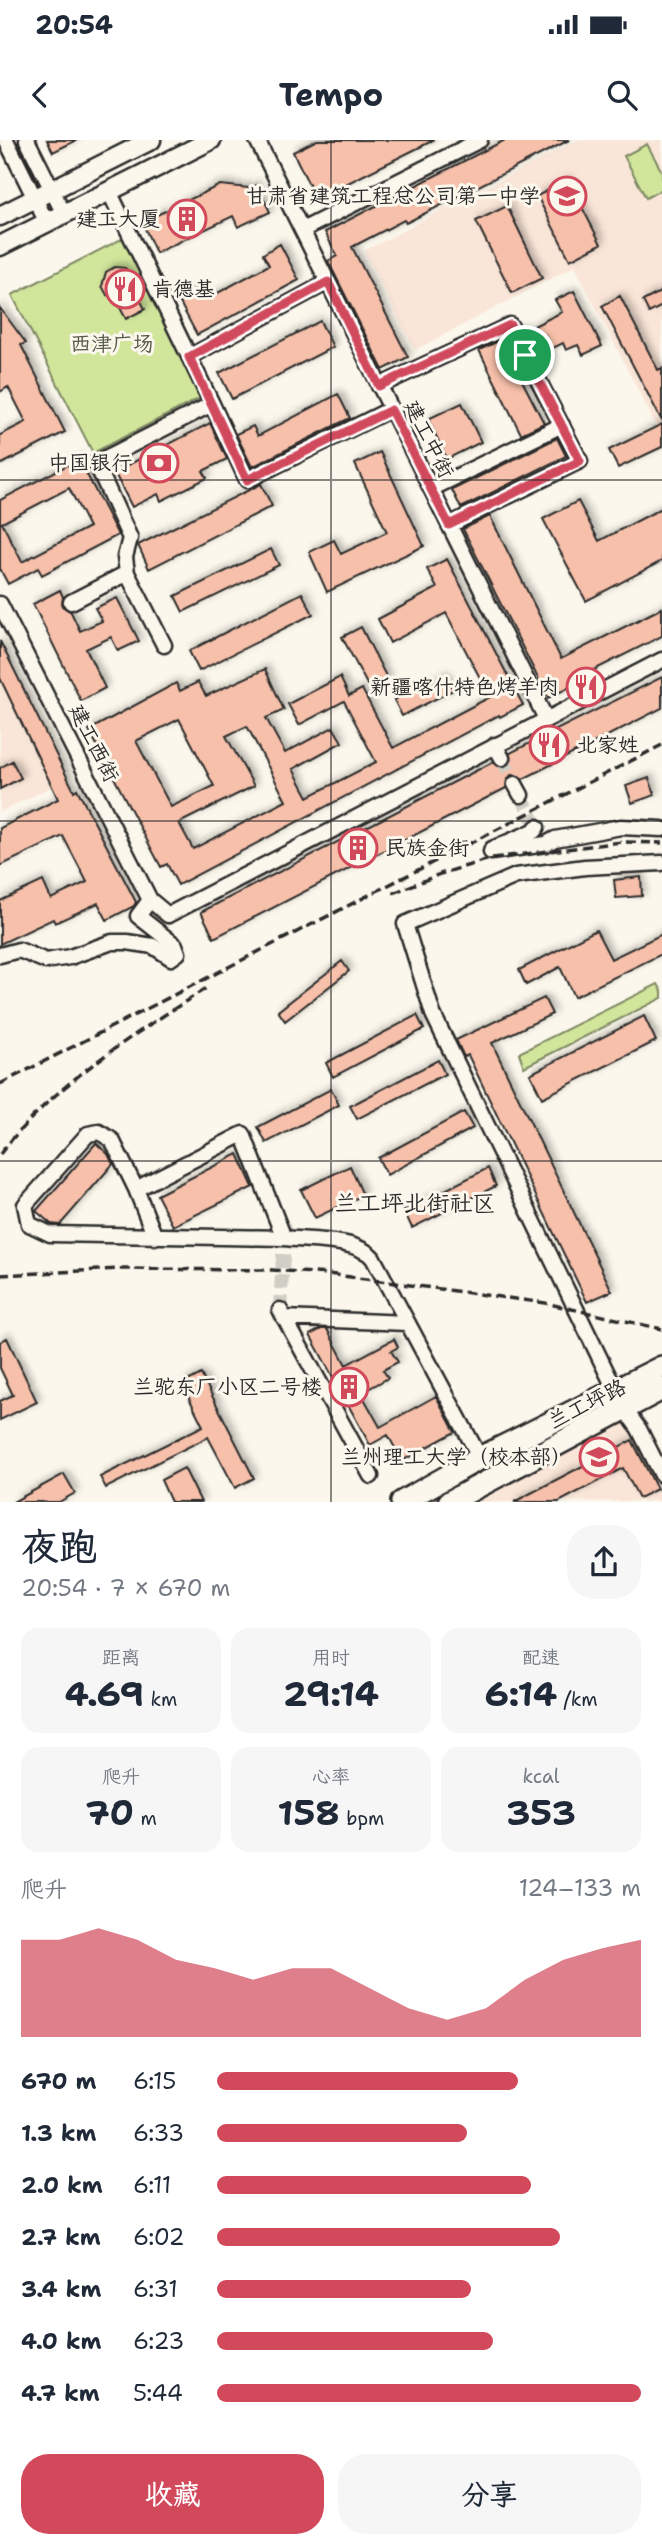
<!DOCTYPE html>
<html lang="zh">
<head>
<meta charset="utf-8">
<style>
	body { margin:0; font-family:"Shantell Sans","LXGW WenKai TC",sans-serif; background:#f6f6f7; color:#1f2937; height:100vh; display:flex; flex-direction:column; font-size:26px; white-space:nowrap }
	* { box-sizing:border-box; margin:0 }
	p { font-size:23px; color:#747a83 }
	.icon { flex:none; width:38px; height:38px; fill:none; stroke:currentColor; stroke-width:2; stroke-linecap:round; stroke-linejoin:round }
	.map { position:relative; height:1362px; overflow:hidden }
	.details { display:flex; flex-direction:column; background:#fff; flex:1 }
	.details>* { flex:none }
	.pin { position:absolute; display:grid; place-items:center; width:60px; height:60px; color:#fff; margin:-30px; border:4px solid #fff; border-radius:50%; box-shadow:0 2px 7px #0007 }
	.round { display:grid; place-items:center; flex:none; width:74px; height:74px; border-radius:28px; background:#f6f6f7 }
	.overview { display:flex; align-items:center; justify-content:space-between; height:119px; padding:0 21px }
	h1 { font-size:38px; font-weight:700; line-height:52px }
	.stats { display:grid; grid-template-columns:repeat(3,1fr); gap:10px; height:119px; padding:7px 21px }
	.stats div { display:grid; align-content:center; border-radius:18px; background:#f6f6f7; text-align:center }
	.stats b { font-size:35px; font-weight:700 }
	.stats small { font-size:19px; font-weight:400 }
	.stats p { font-size:19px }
	.chart { height:196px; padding:14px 21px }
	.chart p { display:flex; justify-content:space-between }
	.chart svg { width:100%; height:126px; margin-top:7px; fill:#d1495b; opacity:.7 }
	.button { display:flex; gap:14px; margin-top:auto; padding:14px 21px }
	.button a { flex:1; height:80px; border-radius:28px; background:#d1495b; color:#fff; font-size:28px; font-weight:700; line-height:80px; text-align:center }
	.button a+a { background:#f6f6f7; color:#1f2937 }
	ul { padding:0 21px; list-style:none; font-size:23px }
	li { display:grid; grid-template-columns:112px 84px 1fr; align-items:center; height:52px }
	li i { height:18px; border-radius:9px; background:#d1495b }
	.status { display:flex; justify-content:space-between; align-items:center; height:49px; padding:0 35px; background:#fff; direction:ltr }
	.status svg { height:19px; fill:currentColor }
	header { display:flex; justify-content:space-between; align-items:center; height:91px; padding:0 21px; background:#fff; font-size:32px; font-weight:700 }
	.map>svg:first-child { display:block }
	.built { fill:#fae6d8 }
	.green { fill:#d1e69b; stroke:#7e8863; stroke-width:2 }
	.building { fill:#f7c0aa; stroke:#2b2b2b; stroke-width:2; fill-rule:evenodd; filter:url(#shadow) }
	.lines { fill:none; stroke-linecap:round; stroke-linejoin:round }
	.minor-tunnel { stroke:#d1cec5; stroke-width:14; stroke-dasharray:14 7; stroke-linecap:butt }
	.minor-casing { stroke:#2b2b2b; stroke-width:19 }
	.major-casing { stroke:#2b2b2b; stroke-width:23 }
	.highway-casing { stroke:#2b2b2b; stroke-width:26 }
	.minor { stroke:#fbf7ec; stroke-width:14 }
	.major { stroke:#fbf7ec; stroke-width:18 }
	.highway { stroke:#fbf7ec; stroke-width:21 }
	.rail { stroke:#2b2b2b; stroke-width:3.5; stroke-dasharray:10 5; stroke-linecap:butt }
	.route-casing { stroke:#fff; stroke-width:14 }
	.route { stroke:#d1495b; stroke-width:9 }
	.grid { fill:none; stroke:#2b2b2b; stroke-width:2; stroke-opacity:0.55 }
	.labels { text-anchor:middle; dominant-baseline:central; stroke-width:6; stroke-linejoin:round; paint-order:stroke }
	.poi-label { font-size:21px; fill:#2b2b2b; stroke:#fbf7ec; text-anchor:end }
	.park-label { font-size:21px; fill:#545a47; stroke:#fbf7ec }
	.street-label { font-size:21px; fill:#2b2b2b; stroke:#fbf7ec }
	.neighbourhood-label { font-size:23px; fill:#2b2b2b; stroke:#fbf7ec }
</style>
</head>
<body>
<div class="status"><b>20:54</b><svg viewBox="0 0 49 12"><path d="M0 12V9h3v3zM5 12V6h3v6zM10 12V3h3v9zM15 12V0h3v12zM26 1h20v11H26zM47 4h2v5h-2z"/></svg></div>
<header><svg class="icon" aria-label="back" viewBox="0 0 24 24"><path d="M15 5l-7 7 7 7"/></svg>Tempo<svg class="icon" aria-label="search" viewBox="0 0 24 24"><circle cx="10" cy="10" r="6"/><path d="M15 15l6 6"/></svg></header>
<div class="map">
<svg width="662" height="1362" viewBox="0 0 662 1362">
	<defs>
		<filter id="shadow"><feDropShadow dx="3.5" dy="-3.5" stdDeviation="3.5" flood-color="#0004"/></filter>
	</defs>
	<rect width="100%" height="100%" fill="#fbf7ec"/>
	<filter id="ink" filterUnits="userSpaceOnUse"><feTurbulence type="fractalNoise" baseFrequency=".0143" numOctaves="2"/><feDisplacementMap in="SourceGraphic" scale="14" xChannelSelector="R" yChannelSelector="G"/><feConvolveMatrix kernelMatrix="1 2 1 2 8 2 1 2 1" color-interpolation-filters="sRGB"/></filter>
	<g filter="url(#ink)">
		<path class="built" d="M578 0H662V283L656 286 575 126 415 210 364 111Z
			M0 533 53 646 0 672Z
			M624 1268 647 1283 662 1312V1361L449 1362Z"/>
		<path class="green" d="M647 4 662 32V49L646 58 624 16Z
			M131 94 212 252 93 313 12 155Z
			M658 844 662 851V858L524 927 519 913Z"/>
		<path class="building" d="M47 0H77L53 12Z
			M317 0H434L316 59 293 12Z
			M505 0H569L406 83 404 80 352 107 408 217 383 230 328 121 337 116 325 92Z
			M568 40 601 104 570 120 537 56Z
			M220 45 249 48 257 45 270 72 238 87 233 76 156 113 142 82Z
			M507 66 542 138 512 153 476 81Z
			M280 104 299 140 197 195 178 159 200 147 207 159 269 125 263 114Z
			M115 127 125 128 132 135 134 148 145 169 126 179 115 158 107 155 102 146 106 132Z
			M574 151 602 206 583 215 578 205 566 210 563 203 551 209 545 195 538 198 532 187 562 172 555 160Z
			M662 151V166L649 173 643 161Z
			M620 156 658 230 662 228V281L602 166Z
			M0 168 26 203 21 205 65 292 0 325V295L26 282 8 247 0 252Z
			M320 181 333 207 232 259 219 233Z
			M501 200 544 283 521 294 479 210Z
			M338 254 350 278 252 327 236 294 253 286 258 296Z
			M462 263 481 302 447 319 428 279Z
			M210 283 227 319 203 331 207 338 161 361 158 354 132 367 114 332Z
			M662 284V307L618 328 609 310Z
			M557 298 566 316 461 368 452 350Z
			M380 312 424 406 327 452 309 412 334 400 341 414 387 392 355 324Z
			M79 319 118 395 42 435 38 428 8 444 0 429V360ZM69 348 89 387 22 422 2 383Z
			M261 344 272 366 149 429 138 405Z
			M578 361 599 401 662 368V421L586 461 543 379Z
			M490 376 561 519 662 468V496L572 541 574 545 548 558 463 389Z
			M271 409 279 425 183 472 175 456Z
			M447 419 523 565 500 577 499 575 178 745 167 724 161 727 89 590 176 543 180 551 198 542 206 556 265 529 284 570 266 578 285 613 333 587 342 602 293 629 308 657 376 622 344 561 299 585 288 564 340 537 349 556 362 549 393 608 490 557 446 473 390 503 378 479 437 448 427 429ZM179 579 214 646 171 667 136 601ZM247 586 286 661 193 709 179 683 254 646 226 596Z
			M60 450 63 457 62 466 71 472 80 491 102 481 95 468 117 458 139 501 118 511 111 497 86 509 105 548 81 561 33 464Z
			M302 453 313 474 199 531 189 511Z
			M361 487 388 540 370 550 342 497Z
			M0 501 74 651 77 649 136 762 134 766 107 780 98 763 55 783 53 779 0 804V761L43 741 51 759 87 742 63 696 0 726V688L58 659 0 538Z
			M445 535 453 550 402 576 394 560Z
			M662 537V568L523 639 519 636 511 635 507 640 506 648 214 798 201 772 493 622 498 626 506 627 510 622V613Z
			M12 621 21 638 0 649V628Z
			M649 638 655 655 632 663 626 646Z
			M641 737 642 756 616 758 614 740Z
			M596 790 611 819 662 794V814L574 857 560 827 526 845 519 830Z
			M342 821 349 831 285 881 278 871Z
			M544 858 552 874 492 903 612 1151 587 1162 468 915 464 917 456 900Z
			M417 875 424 889 333 937 326 923Z
			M644 876 656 901 542 958 530 934Z
			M438 920 445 934 357 979 350 966Z
			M331 949 339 965 266 1003 258 987Z
			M464 972 473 988 387 1035 378 1018Z
			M96 1003 108 1014 113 1024 60 1085 51 1084 36 1071Z
			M238 1014 253 1047 173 1086 157 1055Z
			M350 1026 363 1055 315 1078 301 1050Z
			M488 1028 496 1046 412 1088 404 1071Z
			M321 1189H327L346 1225 394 1199 398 1207 391 1211 398 1222 383 1230 388 1238 361 1253 380 1287 436 1256 455 1292 402 1321 388 1295 370 1305 310 1195Z
			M7 1198 37 1262 0 1280V1261L13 1255 0 1228V1202Z
			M201 1234 254 1338 235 1348 208 1297 106 1348 100 1337 203 1286 182 1244Z
			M632 1300 657 1349 639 1358 623 1328 559 1362H514Z
			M184 1328 201 1362H171L161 1340Z
			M64 1334 75 1353 59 1362H13Z"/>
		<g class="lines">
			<path class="minor-tunnel" d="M502 618 515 644
				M521 655 537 687
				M280 1170 284 1098"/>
			<defs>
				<path id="minor" d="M6 0 47 83
					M27 0 64 74
					M257 0 546 579
					M109 51 212 264
					M302 90 480 0
					M189 217 328 142
					M379 246 510 185 580 321 449 385
					M431 349 562 285
					M71 462 127 433
					M0 464 150 760 168 775 662 520
					M164 505 127 433 125 417 130 398 96 323 212 264 247 340 391 269
					M495 605 502 618
					M515 644 521 655
					M537 687 534 691 492 709 491 712 546 704 555 699 621 687 662 689
					M662 723 585 727 516 736 405 784 433 874 624 1268 639 1289 662 1335
					M0 815 19 810 46 821 70 817 112 802H127L153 806 171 818 178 813 175 805 138 776 150 760
					M136 1049 155 1097
					M284 1098 50 1094 29 1084 25 1065 88 994 99 992 112 1000 136 1049 243 994 284 1098C309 1101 356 1098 373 1118L480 1318
					M280 1170 371 1336
					M284 1178 407 1183"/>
				<path id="major" d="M0 76 151 0
					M0 106 211 0"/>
				<path id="highway" d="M402 1362 480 1318 662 1227
					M449 1362 662 1249"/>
			</defs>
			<use href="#minor" class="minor-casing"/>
			<use href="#major" class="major-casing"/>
			<use href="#highway" class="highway-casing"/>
			<use href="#minor" class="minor"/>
			<use href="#major" class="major"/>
			<use href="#highway" class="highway"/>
			<path class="rail" d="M393 753 440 734 493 718 622 702 662 703
				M0 944 662 605
				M0 1014C56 942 132 896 208 847
				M0 1135 118 1129 272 1130 328 1134 545 1163 662 1189"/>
		</g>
	</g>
	<g class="lines" filter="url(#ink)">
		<defs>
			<path id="route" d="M328 142 379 246 510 185 580 321 449 385 391 270 247 340 189 217Z"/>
		</defs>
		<use href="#route" class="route-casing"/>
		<use href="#route" class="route"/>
	</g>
	<path class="grid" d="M331 0V1362M0 340H662M0 681H662M0 1021H662"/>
	<defs>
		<symbol id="school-ring" viewBox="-11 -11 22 22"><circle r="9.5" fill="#fbf7ec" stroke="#d1495b" stroke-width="1.5"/><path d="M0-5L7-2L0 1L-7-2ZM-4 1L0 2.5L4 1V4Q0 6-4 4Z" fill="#d1495b"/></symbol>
		<symbol id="building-ring" viewBox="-11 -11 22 22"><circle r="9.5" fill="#fbf7ec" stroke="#d1495b" stroke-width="1.5"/><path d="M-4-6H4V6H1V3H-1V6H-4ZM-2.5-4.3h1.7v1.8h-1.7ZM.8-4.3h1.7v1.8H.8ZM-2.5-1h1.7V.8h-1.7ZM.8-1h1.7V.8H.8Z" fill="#d1495b"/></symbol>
		<symbol id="restaurant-ring" viewBox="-11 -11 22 22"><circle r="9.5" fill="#fbf7ec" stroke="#d1495b" stroke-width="1.5"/><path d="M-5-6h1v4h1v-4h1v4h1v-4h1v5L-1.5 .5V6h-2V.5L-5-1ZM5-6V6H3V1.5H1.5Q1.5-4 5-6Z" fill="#d1495b"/></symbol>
		<symbol id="bank-ring" viewBox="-11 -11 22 22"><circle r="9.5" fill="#fbf7ec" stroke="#d1495b" stroke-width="1.5"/><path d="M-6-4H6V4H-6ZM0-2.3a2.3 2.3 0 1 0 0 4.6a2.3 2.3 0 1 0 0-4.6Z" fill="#d1495b"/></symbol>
		<symbol id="university-ring" viewBox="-11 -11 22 22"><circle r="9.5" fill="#fbf7ec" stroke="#d1495b" stroke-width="1.5"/><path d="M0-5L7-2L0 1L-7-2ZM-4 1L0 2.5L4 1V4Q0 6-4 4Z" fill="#d1495b"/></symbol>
	</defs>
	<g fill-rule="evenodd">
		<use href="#school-ring" x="545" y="34" width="44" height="44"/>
		<use href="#building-ring" x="165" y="57" width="44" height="44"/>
		<use href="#restaurant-ring" x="103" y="127" width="44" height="44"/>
		<use href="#bank-ring" x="137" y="301" width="44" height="44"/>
		<use href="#restaurant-ring" x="564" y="525" width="44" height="44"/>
		<use href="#restaurant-ring" x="527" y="583" width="44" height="44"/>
		<use href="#building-ring" x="336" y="686" width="44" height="44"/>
		<use href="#building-ring" x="327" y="1225" width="44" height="44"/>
		<use href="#university-ring" x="577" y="1295" width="44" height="44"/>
	</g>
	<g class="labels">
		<g class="poi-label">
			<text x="540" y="56">甘肃省建筑工程总公司第一中学</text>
			<text x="160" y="79">建工大厦</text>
			<text x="152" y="149" text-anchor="start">肯德基</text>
			<text x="132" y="323">中国银行</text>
			<text x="559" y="547">新疆喀什特色烤羊肉</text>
			<text x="576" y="605" text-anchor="start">北家姓</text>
			<text x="385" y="708" text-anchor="start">民族金街</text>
			<text x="322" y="1247">兰驼东厂小区二号楼</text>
			<text x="572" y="1317">兰州理工大学（校本部）</text>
		</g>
		<g class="park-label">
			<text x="112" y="204">西津广场</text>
		</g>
		<g class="street-label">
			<text transform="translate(429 299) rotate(63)">建工中街</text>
			<text transform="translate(94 603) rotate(63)">建工西街</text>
			<text transform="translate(587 1264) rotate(-27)">兰工坪路</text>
		</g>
		<g class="neighbourhood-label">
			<text x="415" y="1063">兰工坪北街社区</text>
		</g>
	</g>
</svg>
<div class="pin" style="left:525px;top:215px;background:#1e9e55"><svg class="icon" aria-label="arrive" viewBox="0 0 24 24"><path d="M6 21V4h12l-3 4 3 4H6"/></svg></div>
</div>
<section class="details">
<div class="overview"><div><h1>夜跑</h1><p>20:54 · 7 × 670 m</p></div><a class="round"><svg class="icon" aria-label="share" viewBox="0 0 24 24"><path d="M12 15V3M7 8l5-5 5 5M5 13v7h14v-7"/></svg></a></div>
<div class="stats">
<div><p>距离</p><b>4.69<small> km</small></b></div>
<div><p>用时</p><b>29:14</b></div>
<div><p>配速</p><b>6:14<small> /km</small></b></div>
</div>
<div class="stats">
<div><p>爬升</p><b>70<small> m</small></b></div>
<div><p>心率</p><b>158<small> bpm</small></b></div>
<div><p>kcal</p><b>353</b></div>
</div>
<div class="chart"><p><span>爬升</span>124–133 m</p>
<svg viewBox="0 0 160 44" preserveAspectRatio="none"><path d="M0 44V10L10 10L20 6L30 10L40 17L50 20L60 24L70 20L80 20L90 27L100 34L110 38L120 34L130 24L140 17L150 13L160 10V44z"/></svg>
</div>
<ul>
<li><b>670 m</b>6:15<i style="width:71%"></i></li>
<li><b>1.3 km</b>6:33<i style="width:59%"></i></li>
<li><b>2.0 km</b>6:11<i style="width:74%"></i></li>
<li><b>2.7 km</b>6:02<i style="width:81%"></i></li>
<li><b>3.4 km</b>6:31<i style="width:60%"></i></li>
<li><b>4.0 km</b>6:23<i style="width:65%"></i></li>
<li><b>4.7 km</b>5:44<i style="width:100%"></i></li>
</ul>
<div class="button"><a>收藏</a><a>分享</a></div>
</section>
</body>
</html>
